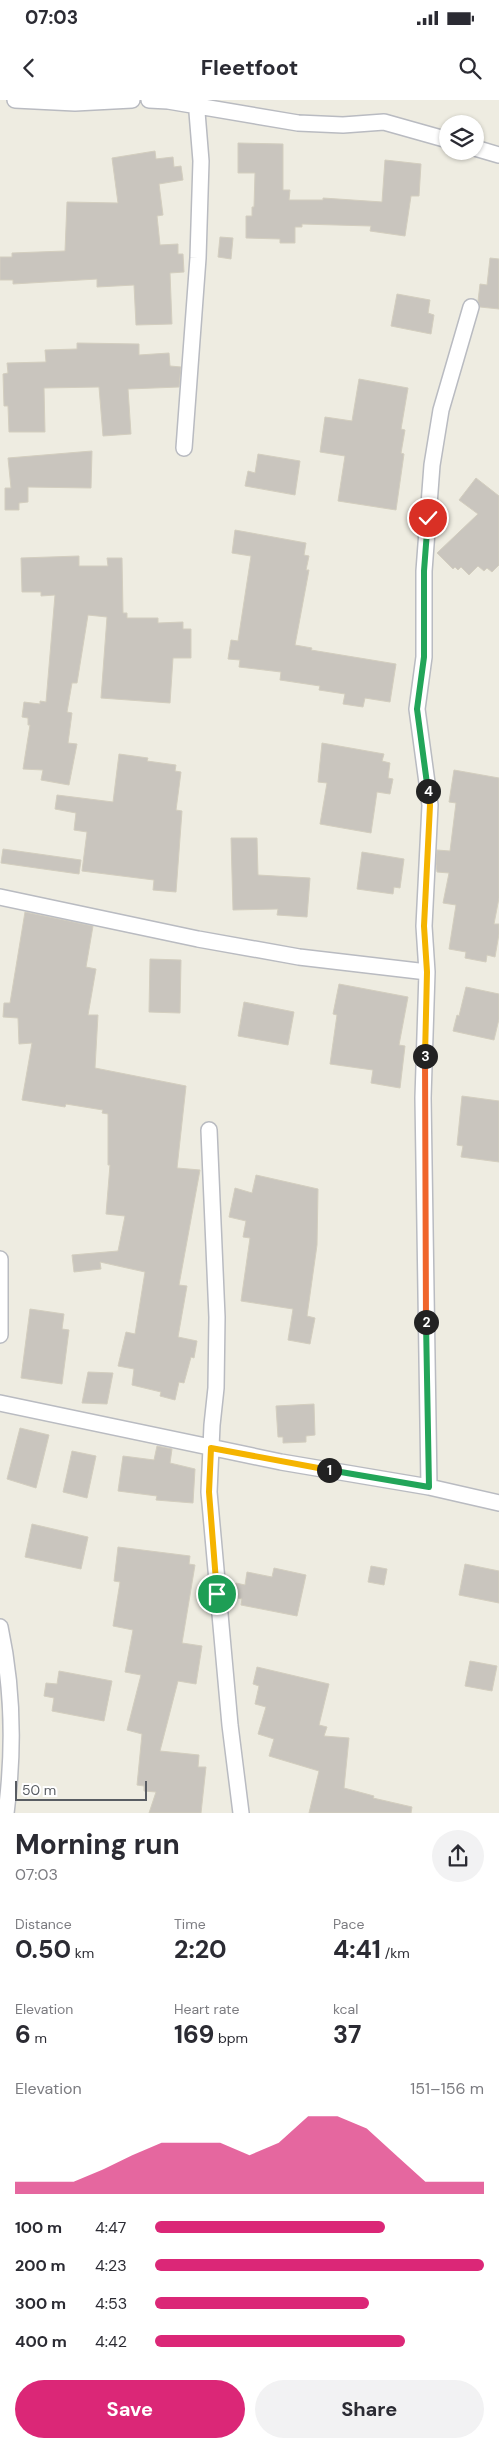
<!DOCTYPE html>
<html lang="en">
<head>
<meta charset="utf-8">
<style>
	body { margin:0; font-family:"DM Sans",sans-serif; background:#f2f2f3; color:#2b2b33; height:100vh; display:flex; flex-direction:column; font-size:19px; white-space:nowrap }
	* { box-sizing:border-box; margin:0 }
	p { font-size:16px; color:#7c7c81 }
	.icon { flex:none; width:28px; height:28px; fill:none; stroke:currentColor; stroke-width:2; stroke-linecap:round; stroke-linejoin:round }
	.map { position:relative; height:1713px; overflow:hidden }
	.details { display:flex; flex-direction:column; background:#fff; flex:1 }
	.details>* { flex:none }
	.buttons { position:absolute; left:439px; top:15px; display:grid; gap:10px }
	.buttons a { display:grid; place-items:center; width:45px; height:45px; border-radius:50%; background:#fff; box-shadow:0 1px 4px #0004; font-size:25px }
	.scale { position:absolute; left:15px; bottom:12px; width:132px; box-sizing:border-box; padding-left:5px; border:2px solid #595d63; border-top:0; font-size:14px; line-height:18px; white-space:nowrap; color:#595d63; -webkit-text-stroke:4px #fff; paint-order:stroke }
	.pin { position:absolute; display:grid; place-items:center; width:42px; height:42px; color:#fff; margin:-21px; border:2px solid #fff; border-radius:50%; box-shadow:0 1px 5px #0007 }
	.km { position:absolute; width:25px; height:25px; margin:-12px; border-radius:50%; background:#222; color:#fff; font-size:14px; line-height:25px; text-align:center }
	.round { display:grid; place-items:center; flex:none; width:52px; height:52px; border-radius:26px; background:#f2f2f3 }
	.overview { display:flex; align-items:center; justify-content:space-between; height:85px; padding:0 15px }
	h1 { font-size:28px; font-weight:700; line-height:38px }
	.metrics { display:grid; grid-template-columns:repeat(3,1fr); gap:8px; height:85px; padding:5px 15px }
	.metrics div { display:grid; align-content:center }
	.metrics b { font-size:25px; font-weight:700 }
	.metrics small { font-size:14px; font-weight:400 }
	.metrics p { font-size:14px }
	.chart { height:140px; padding:10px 15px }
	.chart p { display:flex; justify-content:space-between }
	.chart svg { width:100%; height:90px; margin-top:5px; fill:#db2777; opacity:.7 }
	.cta { display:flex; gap:10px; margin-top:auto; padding:10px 15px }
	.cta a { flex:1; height:58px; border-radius:30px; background:#db2777; color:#fff; font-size:20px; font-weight:700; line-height:58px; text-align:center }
	.cta a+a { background:#f2f2f3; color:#2b2b33 }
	ul { padding:0 15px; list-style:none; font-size:16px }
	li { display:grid; grid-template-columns:80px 60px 1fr; align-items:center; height:38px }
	li i { height:12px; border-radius:6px; background:#db2777 }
	.status { display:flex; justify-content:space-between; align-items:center; height:35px; padding:0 25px; background:#fff; direction:ltr }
	.status svg { height:14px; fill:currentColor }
	header { display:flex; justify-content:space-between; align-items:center; height:65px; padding:0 15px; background:#fff; font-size:22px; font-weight:700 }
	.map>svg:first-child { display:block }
	.building { fill:#c9c5be; stroke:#d3cebf }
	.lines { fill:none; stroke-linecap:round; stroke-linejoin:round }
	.minor-casing { stroke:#b9bbc1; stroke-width:18 }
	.minor { stroke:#fff; stroke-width:15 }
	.split-1-casing { stroke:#fff; stroke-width:10 }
	.split-2-casing { stroke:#fff; stroke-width:10 }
	.split-3-casing { stroke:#fff; stroke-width:10 }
	.split-4-casing { stroke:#fff; stroke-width:10 }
	.split-5-casing { stroke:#fff; stroke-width:10 }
	.split-1 { stroke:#f5b400; stroke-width:6 }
	.split-2 { stroke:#22a559; stroke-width:6 }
	.split-3 { stroke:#f0652b; stroke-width:6 }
	.split-4 { stroke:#f5b400; stroke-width:6 }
	.split-5 { stroke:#22a559; stroke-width:6 }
</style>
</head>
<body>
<div class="status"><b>07:03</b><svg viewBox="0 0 49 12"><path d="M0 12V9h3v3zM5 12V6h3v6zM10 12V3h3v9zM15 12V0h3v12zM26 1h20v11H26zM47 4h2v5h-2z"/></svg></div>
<header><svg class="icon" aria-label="back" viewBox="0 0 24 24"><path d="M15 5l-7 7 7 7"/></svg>Fleetfoot<svg class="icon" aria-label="search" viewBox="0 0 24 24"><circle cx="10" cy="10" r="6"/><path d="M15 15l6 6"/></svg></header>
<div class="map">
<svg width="499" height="1713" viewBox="0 0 499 1713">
	<rect width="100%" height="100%" fill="#eeece1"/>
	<path class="building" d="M238 43 283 44V90H290L289 100H323V98L382 102 385 60 421 64 419 96H411L405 136 370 131 371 126 302 124V127H295V143H280V139L246 138V116H252V107H254L255 73H238Z
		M155 51 156 59 173 57 174 67 181 66 183 80 159 84 163 115 157 116 160 145 178 144V154H183L184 172 170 173 172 224 136 225 134 185 97 187V179L13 184V180H0V157H12V153L65 151 67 102 118 103 112 58Z
		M220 137 233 138 231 159 218 157Z
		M490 158 499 159V209L480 207 478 201 480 184 487 185Z
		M397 194 430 200 428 213 434 215 431 234 391 226Z
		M77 243 139 244V255L169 253 170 266 181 267 179 287 128 289 131 334 103 336 99 287 44 288 45 332H9L8 306H4L3 274 8 273 7 263 46 262 45 250 77 249Z
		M359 279 408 288 401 329 405 330 401 353 404 354 396 410 338 401 345 356 320 352 325 317 352 321Z
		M92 351 91 388 28 387V402L19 403V410H5V388H11L8 358Z
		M258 354 300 361 295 395 245 386 248 371 255 373Z
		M476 378 499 396V465L492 472 487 468 484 471 478 466 469 475 461 467 458 470 455 467 453 469 437 453 478 414 459 400Z
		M235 430 306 443 304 455 309 456 306 470H309L295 545 312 548 311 550 396 564 390 602 365 598 363 607 343 604 345 594 319 590 320 586 280 580 281 572 239 567 240 560 228 559 231 540 238 541 251 456 232 453Z
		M79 456V466H108L107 458H122L123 513H127V518H158V523L183 522V529H191V558H173L170 603 101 598 107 517 88 515 77 583H72L67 612 72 613 68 643 77 644 69 685 41 680 43 670 23 669 30 625H28V618L22 617 24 602 40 604V601L46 602 55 495 41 496V492H22L21 458Z
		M322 643 384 654 382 661 390 663 388 678 393 679 390 694 377 692 371 733 320 724 327 683 318 682Z
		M119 654 148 658 147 661 176 665 175 671 181 672 176 710 182 711 176 792 153 790 154 780 82 771 87 732 74 730 76 713 55 709 57 695 113 702Z
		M454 670 499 678V798L494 824H499V834L495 857 487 855 486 862 465 858 466 852 449 849 456 805 443 803 449 773 437 772 436 764 437 750 450 751 456 703 449 702Z
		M231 738H257L258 775 310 778 307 817 277 815 278 809 233 810Z
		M3 749 81 760 79 774 1 763Z
		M362 752 404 759 400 788 394 787 393 794 357 789Z
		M25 812 93 826 86 867 96 869 88 915H98L95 968 186 986 177 1068 200 1070 179 1185 187 1186 178 1237 197 1241 194 1258 191 1257 184 1283 179 1282 175 1300 160 1296 161 1292 132 1285 134 1269 118 1266 126 1232 135 1234 145 1172 100 1162 101 1169 74 1172 72 1155 118 1151 125 1116 106 1114 110 1065H108V1014L102 1013 103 1010 66 1004 65 1007 22 1000 32 943 19 944 18 918 3 917 4 903H10Z
		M150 859 181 860 180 913 149 912Z
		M339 884 408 897 399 945 405 946 400 988 371 983 373 970 330 964 337 915 333 914Z
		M466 887 499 894V919L494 940 453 931 457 915 459 916Z
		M244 902 294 912 288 945 238 936Z
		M462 996 499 1001V1062L461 1057 463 1046 457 1045Z
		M256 1075 318 1089 317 1145 307 1216 315 1218 310 1244 288 1240 293 1209 241 1201 250 1138 243 1137 246 1121 229 1117 235 1088 252 1093Z
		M30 1209 64 1214 62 1229 69 1230 62 1284 21 1278Z
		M88 1272 113 1273 107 1304 82 1303Z
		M314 1304 315 1335 306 1336V1342L283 1343V1337H278L276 1306Z
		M20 1328 49 1335 36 1388 7 1379Z
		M157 1346 172 1349 170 1363 195 1369 193 1403 156 1400 157 1396 118 1391 123 1356 154 1360Z
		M72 1351 96 1356 87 1398 63 1392Z
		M32 1424 88 1437 81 1469 25 1457Z
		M118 1447 190 1456 189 1464 195 1465 182 1543 202 1546 196 1584 178 1581 160 1651 199 1655 198 1667H206L201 1713H149L156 1692 144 1691V1686L137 1685 142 1634 127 1630 141 1575 125 1572 133 1530 113 1526 120 1482 114 1481Z
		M465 1464 499 1471V1503L459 1495Z
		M371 1466 387 1469 384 1485 368 1482Z
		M274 1468 306 1475 297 1516 241 1505 242 1499 233 1497 236 1483 245 1485 247 1472 272 1477Z
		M470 1561 497 1566 492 1591 465 1586Z
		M257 1567 329 1584 319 1625 327 1627 324 1636 349 1638 344 1688 374 1696 373 1698 412 1707 411 1713H309L319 1671 269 1656 274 1639 258 1634 266 1607 255 1604 259 1586 253 1584Z
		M59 1571 112 1581 104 1621 52 1611 54 1598 44 1596 46 1583 57 1584Z"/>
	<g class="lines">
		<defs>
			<path id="minor" d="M15 0 75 3 132 0
				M149 0 168 1 298 23 343 25 384 22 448 40
				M475 48 499 55
				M184 348 198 158 201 61 196 0
				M0 797 198 839 299 857 427 872
				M209 1030 217 1217 216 1288 212 1325 209 1392 230 1625 241 1713
				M0 1159V1235
				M0 1303 281 1362 429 1387 499 1403
				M429 1387 423 998 427 872 424 826 430 705 417 609 424 557V471L432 365 441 310 471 207
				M0 1527C13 1588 14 1652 6 1713"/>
		</defs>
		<use href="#minor" class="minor-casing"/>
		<use href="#minor" class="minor"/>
	</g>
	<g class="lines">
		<defs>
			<path id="split-1" d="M217 1494 209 1392 211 1348 329 1370"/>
			<path id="split-2" d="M329 1370 429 1387 426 1222"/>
			<path id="split-3" d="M425 956 426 1222"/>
			<path id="split-4" d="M425 956 427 872 424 826 430 705 428 691"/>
			<path id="split-5" d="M428 418 424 471V557L417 609 428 691"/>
		</defs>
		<use href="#split-1" class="split-1-casing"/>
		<use href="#split-2" class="split-2-casing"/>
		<use href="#split-3" class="split-3-casing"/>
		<use href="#split-4" class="split-4-casing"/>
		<use href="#split-5" class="split-5-casing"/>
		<use href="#split-1" class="split-1"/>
		<use href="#split-2" class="split-2"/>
		<use href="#split-3" class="split-3"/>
		<use href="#split-4" class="split-4"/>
		<use href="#split-5" class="split-5"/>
	</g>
</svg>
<div class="buttons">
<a><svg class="icon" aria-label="layers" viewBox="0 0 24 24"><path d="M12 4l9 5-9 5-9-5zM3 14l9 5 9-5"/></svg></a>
</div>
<div class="scale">50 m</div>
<div class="pin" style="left:217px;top:1494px;background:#1e9e55"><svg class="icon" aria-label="arrive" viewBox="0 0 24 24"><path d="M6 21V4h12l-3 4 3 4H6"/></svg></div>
<div class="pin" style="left:428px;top:418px;background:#d93025"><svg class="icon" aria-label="check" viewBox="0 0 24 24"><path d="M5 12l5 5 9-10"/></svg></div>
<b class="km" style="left:329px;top:1370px">1</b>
<b class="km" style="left:426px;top:1222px">2</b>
<b class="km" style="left:425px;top:956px">3</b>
<b class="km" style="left:428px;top:691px">4</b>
</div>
<section class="details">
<div class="overview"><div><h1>Morning run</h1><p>07:03</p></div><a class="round"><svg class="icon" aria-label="share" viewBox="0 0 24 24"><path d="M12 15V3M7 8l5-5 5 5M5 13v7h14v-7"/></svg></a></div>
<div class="metrics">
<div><p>Distance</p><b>0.50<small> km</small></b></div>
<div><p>Time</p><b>2:20</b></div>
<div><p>Pace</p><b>4:41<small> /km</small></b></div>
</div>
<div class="metrics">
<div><p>Elevation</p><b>6<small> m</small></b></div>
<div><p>Heart rate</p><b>169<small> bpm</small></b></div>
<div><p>kcal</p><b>37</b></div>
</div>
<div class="chart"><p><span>Elevation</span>151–156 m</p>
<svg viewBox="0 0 160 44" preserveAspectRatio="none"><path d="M0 44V38L10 38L20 38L30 32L40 25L50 19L60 19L70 19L80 25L90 19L100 6L110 6L120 12L130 25L140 38L150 38L160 38V44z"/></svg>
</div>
<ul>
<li><b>100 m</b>4:47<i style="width:70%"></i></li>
<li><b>200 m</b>4:23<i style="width:100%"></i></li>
<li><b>300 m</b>4:53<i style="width:65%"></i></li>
<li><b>400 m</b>4:42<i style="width:76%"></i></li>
</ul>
<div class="cta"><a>Save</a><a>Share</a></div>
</section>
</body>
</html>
